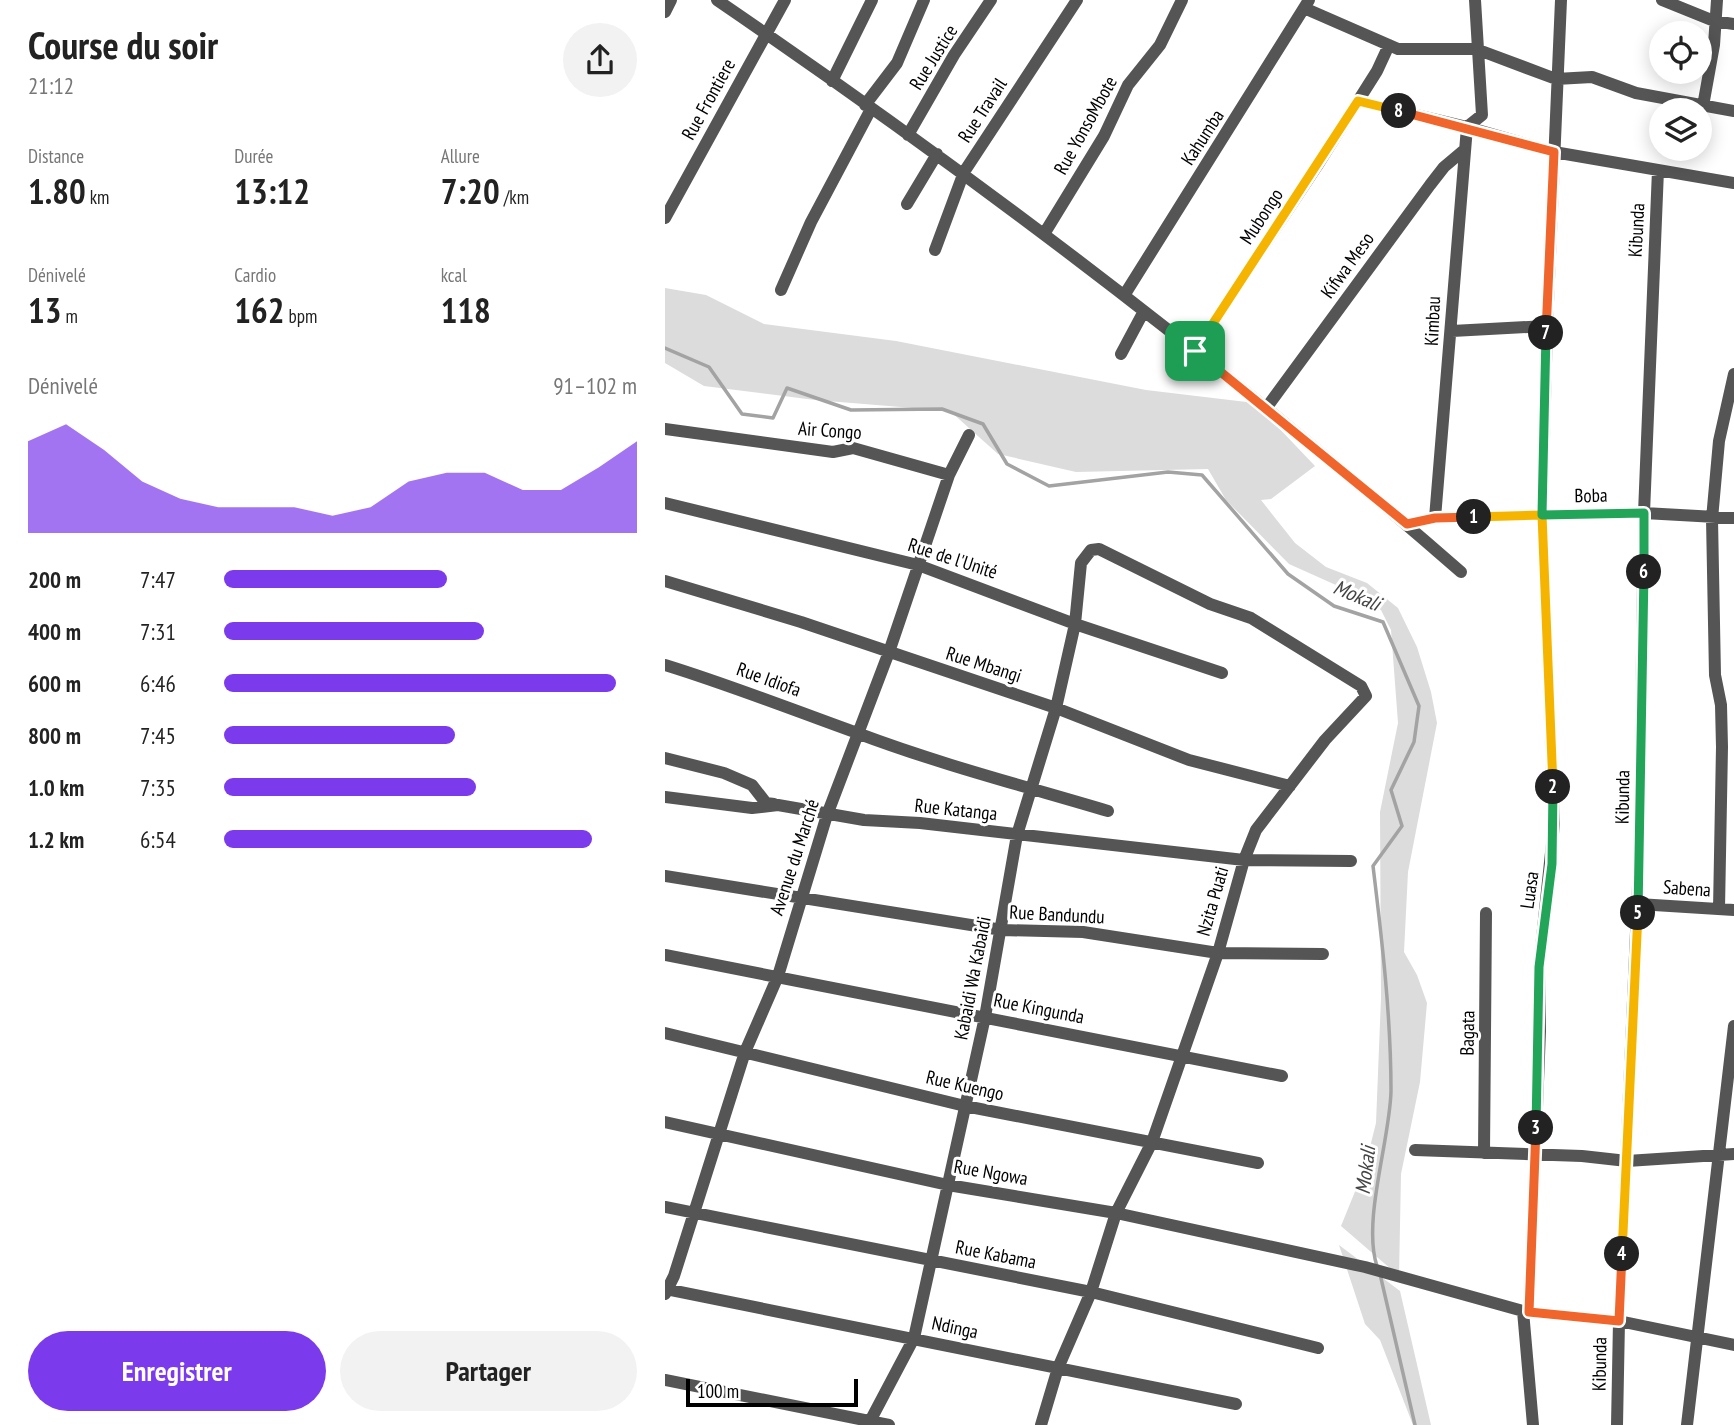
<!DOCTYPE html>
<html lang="fr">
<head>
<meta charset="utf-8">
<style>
	body { margin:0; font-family:"PT Sans Narrow",sans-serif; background:#f2f2f2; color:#222; height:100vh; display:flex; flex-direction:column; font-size:26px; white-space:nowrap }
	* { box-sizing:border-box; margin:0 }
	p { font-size:23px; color:#767676 }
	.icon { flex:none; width:38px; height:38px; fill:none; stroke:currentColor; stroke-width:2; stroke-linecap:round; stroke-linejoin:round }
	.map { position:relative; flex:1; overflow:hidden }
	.panel { display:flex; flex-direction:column; background:#fff; width:665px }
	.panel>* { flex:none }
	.tools { position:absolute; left:984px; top:21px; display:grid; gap:14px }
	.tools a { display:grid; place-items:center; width:63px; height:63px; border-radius:50%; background:#fff; box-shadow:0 4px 18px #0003; font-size:35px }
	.scale { position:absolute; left:21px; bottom:18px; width:172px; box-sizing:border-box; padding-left:7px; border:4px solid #000; border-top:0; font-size:19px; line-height:24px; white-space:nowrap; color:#000; -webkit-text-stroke:5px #fff; paint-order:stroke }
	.pin { position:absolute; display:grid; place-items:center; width:60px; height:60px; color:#fff; margin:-30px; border-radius:14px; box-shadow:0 4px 10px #0006 }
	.km { position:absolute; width:35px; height:35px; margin:-18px; border-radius:50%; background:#222; color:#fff; font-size:19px; line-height:35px; text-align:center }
	.round { display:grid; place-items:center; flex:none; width:74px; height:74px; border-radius:37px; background:#f2f2f2 }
	.summary { display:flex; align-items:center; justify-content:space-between; height:119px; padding:0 28px }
	h1 { font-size:38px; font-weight:700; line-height:52px }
	.figures { display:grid; grid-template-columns:repeat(3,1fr); gap:10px; height:119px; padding:7px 28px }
	.figures div { display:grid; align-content:center }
	.figures b { font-size:35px; font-weight:700 }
	.figures small { font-size:19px; font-weight:400 }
	.figures p { font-size:19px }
	.chart { height:196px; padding:14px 28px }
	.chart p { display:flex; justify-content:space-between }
	.chart svg { width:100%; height:126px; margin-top:7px; fill:#7c3aed; opacity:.7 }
	.primary-button { display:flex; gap:14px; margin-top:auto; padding:14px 28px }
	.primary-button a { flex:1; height:80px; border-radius:42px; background:#7c3aed; color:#fff; font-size:28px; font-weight:700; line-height:80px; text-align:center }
	.primary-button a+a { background:#f2f2f2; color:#222 }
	ul { padding:0 28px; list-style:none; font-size:23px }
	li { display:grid; grid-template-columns:112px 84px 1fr; align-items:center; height:52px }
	li i { height:18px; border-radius:9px; background:#7c3aed }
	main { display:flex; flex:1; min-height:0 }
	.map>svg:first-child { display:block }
	.green { fill:#dcdcdc }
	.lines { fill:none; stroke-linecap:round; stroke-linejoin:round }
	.stream { stroke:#a3a3a3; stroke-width:3.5 }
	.street { stroke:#555; stroke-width:12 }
	.split-1-casing { stroke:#fff; stroke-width:14 }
	.split-2-casing { stroke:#fff; stroke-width:14 }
	.split-3-casing { stroke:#fff; stroke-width:14 }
	.split-4-casing { stroke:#fff; stroke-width:14 }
	.split-5-casing { stroke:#fff; stroke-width:14 }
	.split-6-casing { stroke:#fff; stroke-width:14 }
	.split-7-casing { stroke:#fff; stroke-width:14 }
	.split-8-casing { stroke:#fff; stroke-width:14 }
	.split-9-casing { stroke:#fff; stroke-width:14 }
	.split-1 { stroke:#f0652b; stroke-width:9 }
	.split-2 { stroke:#f5b400; stroke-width:9 }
	.split-3 { stroke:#22a559; stroke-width:9 }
	.split-4 { stroke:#f0652b; stroke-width:9 }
	.split-5 { stroke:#f5b400; stroke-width:9 }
	.split-6 { stroke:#22a559; stroke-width:9 }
	.split-7 { stroke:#22a559; stroke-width:9 }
	.split-8 { stroke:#f0652b; stroke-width:9 }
	.split-9 { stroke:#f5b400; stroke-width:9 }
	.labels { text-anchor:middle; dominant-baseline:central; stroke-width:6; stroke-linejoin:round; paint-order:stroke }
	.street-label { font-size:19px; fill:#000; stroke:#fff }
	.water-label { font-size:21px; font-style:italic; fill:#444; stroke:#fff }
</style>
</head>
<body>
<main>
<section class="panel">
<div class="summary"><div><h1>Course du soir</h1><p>21:12</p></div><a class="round"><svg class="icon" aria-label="share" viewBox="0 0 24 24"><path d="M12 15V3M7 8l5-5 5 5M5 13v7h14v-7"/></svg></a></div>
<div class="figures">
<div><p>Distance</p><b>1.80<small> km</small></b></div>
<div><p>Durée</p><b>13:12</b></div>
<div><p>Allure</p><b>7:20<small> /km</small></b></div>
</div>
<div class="figures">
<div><p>Dénivelé</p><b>13<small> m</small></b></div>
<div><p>Cardio</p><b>162<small> bpm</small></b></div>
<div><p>kcal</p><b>118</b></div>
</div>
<div class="chart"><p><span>Dénivelé</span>91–102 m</p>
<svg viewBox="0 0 160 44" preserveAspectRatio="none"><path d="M0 44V12L10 6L20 15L30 26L40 32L50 35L60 35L70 35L80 38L90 35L100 26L110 23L120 23L130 29L140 29L150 21L160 12V44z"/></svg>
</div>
<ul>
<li><b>200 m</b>7:47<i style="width:54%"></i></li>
<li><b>400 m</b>7:31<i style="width:63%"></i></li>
<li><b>600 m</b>6:46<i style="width:95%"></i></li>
<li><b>800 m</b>7:45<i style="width:56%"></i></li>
<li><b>1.0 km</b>7:35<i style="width:61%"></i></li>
<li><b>1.2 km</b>6:54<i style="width:89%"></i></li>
</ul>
<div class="primary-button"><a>Enregistrer</a><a>Partager</a></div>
</section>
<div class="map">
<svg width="1069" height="1425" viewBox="0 0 1069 1425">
	<rect width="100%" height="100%" fill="#fff"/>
	<path class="green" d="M0 288 41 295 99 324 231 341 481 390 590 403 650 466 606 499 596 500 630 543 661 567 702 583 733 608 752 647 766 692 772 723 743 872 739 952 752 975 762 1003 755 1082 736 1174 734 1276 676 1226 700 1167 711 1123 716 998 715 812 733 723 726 630 716 610 682 590 624 564 561 500 543 469 411 472 333 454 285 411 150 400 39 386 0 363Z
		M674 1245 735 1291 766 1425H748L715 1340 700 1324Z"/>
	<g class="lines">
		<path class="stream" d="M0 348 44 367 77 414 108 418 122 388 186 410 277 409 318 424 342 464 384 486 503 472 537 475 623 574 669 606 718 622 754 706 749 742 726 790 737 826 708 866C717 940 726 1016 726 1091 725 1140 697 1221 712 1266
			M715 1274 750 1425"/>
		<path class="street" d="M52 0C311 177 560 366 796 572
			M997 0 1049 21 1069 24
			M639 8 733 49H811L891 79 927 77 971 93 1069 111
			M0 12 6 0
			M167 81 207 0
			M693 101 802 127 889 152 1069 183
			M200 105 232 63 259 0
			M1038 106 1049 45 1052 0
			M802 127 817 115 810 0
			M243 135 289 55 326 0
			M242 204 272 154
			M0 218 120 0
			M379 234 439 136 463 85 495 45 517 0
			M270 250 299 172 412 0
			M116 290 146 222 206 109
			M460 294 644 0
			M787 331 882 326
			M530 350 652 166 712 71 724 45
			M456 354 479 311
			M602 407 765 185 779 167 798 151
			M0 429 168 452 188 448 284 475
			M0 503 253 565 410 624 557 673
			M770 518 802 127
			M742 524 770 518 877 515 979 513 1069 518
			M0 581 136 622 391 708 524 760 625 786
			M0 665C65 685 128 710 192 733 274 764 359 786 443 811
			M0 758 59 773 87 785 101 803 109 804
			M0 797 87 808 113 805 199 820 255 823 579 860 686 861
			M0 876 337 930 418 932 553 953 658 954
			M973 904 1069 910
			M1054 909 1057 747 1056 705 1050 675 1047 519 1054 441 1069 374
			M0 955 617 1076
			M0 1033 300 1106 593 1163
			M0 1122 283 1185 451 1213 700 1267 858 1311 954 1321 1069 1345
			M750 1150 917 1156 962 1161 1069 1154
			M819 1153 821 913
			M0 1207 426 1292 653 1348
			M0 1289 571 1404
			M0 1294 9 1276 80 1052 113 976 162 815 224 652 284 475 304 435
			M858 1311 868 1425
			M864 1312 875 1031 874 967 889 824 877 515 882 326 896 0
			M0 1380 224 1425
			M203 1425 249 1338 320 1017 352 835 391 708 410 624 416 563 426 550 434 549 545 604 586 618 696 686 701 696 660 740 591 830 579 860 553 953 487 1142 451 1213 426 1292 393 1368 376 1425
			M952 1425 954 1321 974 863 979 513 993 170
			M1022 1425 1069 1026"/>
	</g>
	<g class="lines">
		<defs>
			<path id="split-1" d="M530 351 742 524 770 518 809 517"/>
			<path id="split-2" d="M809 517 877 515 888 787"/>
			<path id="split-3" d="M871 1128 874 967 887 864 888 787"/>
			<path id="split-4" d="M871 1128 864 1312 954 1321 957 1254"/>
			<path id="split-5" d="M957 1254 973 913"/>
			<path id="split-6" d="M973 913 979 572"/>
			<path id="split-7" d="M881 333 877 515 979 513V572"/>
			<path id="split-8" d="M734 111 889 152 881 333"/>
			<path id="split-9" d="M530 351 693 101 734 111"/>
		</defs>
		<use href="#split-1" class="split-1-casing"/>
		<use href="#split-2" class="split-2-casing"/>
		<use href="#split-3" class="split-3-casing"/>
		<use href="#split-4" class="split-4-casing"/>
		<use href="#split-5" class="split-5-casing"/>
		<use href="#split-6" class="split-6-casing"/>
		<use href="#split-7" class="split-7-casing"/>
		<use href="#split-8" class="split-8-casing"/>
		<use href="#split-9" class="split-9-casing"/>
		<use href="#split-1" class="split-1"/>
		<use href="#split-2" class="split-2"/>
		<use href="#split-3" class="split-3"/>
		<use href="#split-4" class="split-4"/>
		<use href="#split-5" class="split-5"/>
		<use href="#split-6" class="split-6"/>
		<use href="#split-7" class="split-7"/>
		<use href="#split-8" class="split-8"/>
		<use href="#split-9" class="split-9"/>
	</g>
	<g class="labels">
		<g class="street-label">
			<text transform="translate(268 57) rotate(-58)">Rue Justice</text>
			<text transform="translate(43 99) rotate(-61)">Rue Frontiere</text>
			<text transform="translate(317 110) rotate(-57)">Rue Travail</text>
			<text transform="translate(420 125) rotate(-61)">Rue YonsoMbote</text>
			<text transform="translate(537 137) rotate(-57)">Kahumba</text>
			<text transform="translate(596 216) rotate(-57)">Mubongo</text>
			<text transform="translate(971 230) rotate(-87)">Kibunda</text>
			<text transform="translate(682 265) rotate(-54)">Kifwa Meso</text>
			<text transform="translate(767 321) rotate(-87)">Kimbau</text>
			<text transform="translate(165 430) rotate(4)">Air Congo</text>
			<text transform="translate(926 495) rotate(-1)">Boba</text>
			<text transform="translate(288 558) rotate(18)">Rue de l'Unité</text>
			<text transform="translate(319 664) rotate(18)">Rue Mbangi</text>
			<text transform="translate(104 679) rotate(20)">Rue Idiofa</text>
			<text transform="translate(957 797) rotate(-89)">Kibunda</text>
			<text transform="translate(291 809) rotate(6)">Rue Katanga</text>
			<text transform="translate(129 857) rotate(-72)">Avenue du Marché</text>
			<text transform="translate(1022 888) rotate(4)">Sabena</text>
			<text transform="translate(864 890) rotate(-82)">Luasa</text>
			<text transform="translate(547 901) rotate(-74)">Nzita Puati</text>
			<text transform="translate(392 914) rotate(3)">Rue Bandundu</text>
			<text transform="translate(307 978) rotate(-79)">Kabaidi Wa Kabaidi</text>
			<text transform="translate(374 1008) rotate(11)">Rue Kingunda</text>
			<text transform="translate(802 1033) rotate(-89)">Bagata</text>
			<text transform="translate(300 1085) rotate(13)">Rue Kuengo</text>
			<text transform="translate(326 1172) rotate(10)">Rue Ngowa</text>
			<text transform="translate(331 1254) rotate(11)">Rue Kabama</text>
			<text transform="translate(290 1327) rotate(12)">Ndinga</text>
			<text transform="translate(934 1364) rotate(-89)">Kibunda</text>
		</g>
		<g class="water-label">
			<text transform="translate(692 595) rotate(23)">Mokali</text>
			<text transform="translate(700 1170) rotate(-83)">Mokali</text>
		</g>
	</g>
</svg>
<div class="tools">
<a><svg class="icon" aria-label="locate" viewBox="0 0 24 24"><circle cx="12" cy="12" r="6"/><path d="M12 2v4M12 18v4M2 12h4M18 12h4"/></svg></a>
<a><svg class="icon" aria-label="layers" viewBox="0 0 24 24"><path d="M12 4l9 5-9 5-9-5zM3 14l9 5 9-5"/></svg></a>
</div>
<div class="scale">100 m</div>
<div class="pin" style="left:530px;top:351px;background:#1e9e55"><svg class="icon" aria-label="arrive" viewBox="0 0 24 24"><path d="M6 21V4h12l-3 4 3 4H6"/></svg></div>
<b class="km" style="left:809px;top:517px">1</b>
<b class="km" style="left:888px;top:787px">2</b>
<b class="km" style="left:871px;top:1128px">3</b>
<b class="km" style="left:957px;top:1254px">4</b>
<b class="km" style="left:973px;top:913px">5</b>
<b class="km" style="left:979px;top:572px">6</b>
<b class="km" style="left:881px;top:333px">7</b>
<b class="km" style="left:734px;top:111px">8</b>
</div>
</main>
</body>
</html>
